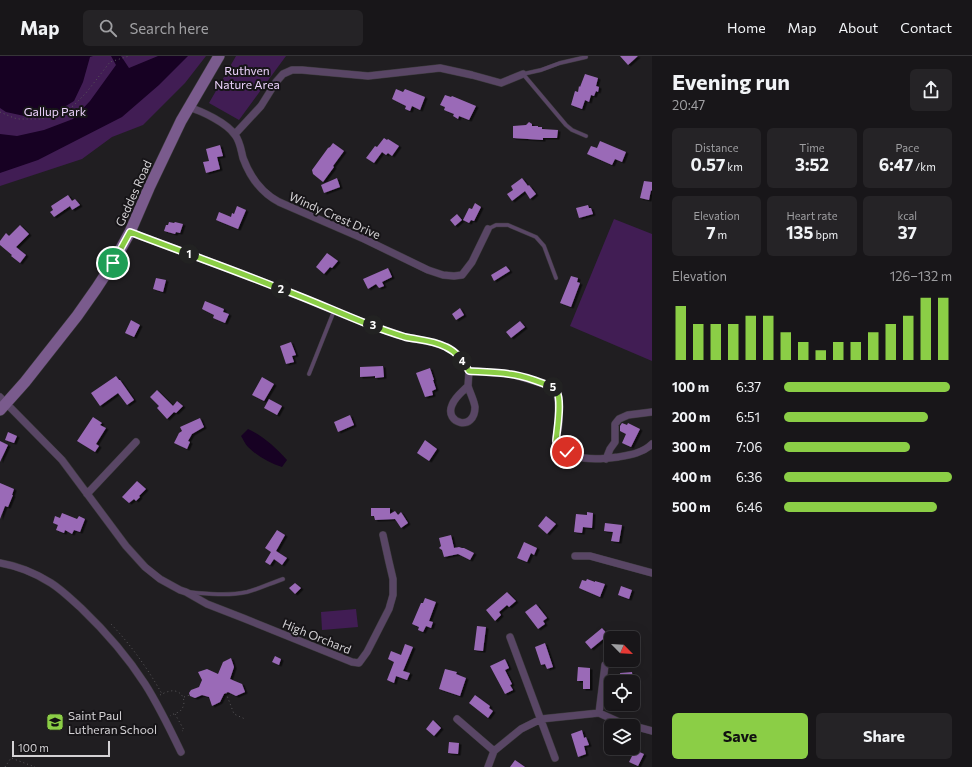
<!DOCTYPE html>
<html lang="en">
<head>
<meta charset="utf-8">
<style>
	body { margin:0; font-family:Commissioner,sans-serif; background:#252326; color:#f1f3f6; height:100vh; display:flex; flex-direction:column; font-size:15px; white-space:nowrap }
	* { box-sizing:border-box; margin:0 }
	p { font-size:13px; color:#9f9fa2 }
	.icon { flex:none; width:22px; height:22px; fill:none; stroke:currentColor; stroke-width:2; stroke-linecap:round; stroke-linejoin:round }
	.map { position:relative; flex:1; overflow:hidden }
	.sheet { display:flex; flex-direction:column; background:#181619; width:320px }
	.sheet>* { flex:none }
	.needle { width:26px; rotate:114deg }
	.buttons { position:absolute; left:604px; top:575px; display:grid; gap:8px }
	.buttons a { display:grid; place-items:center; width:36px; height:36px; border-radius:6px; background:#181619; box-shadow:0 4px 16px #0002,0 0 0 1px #363538; font-size:20px }
	.scale { position:absolute; left:12px; bottom:10px; width:98px; box-sizing:border-box; padding-left:4px; border:2px solid #d4d2d5; border-top:0; font-size:11px; line-height:14px; white-space:nowrap; color:#d4d2d5; -webkit-text-stroke:3px #171518; paint-order:stroke }
	.pin { position:absolute; display:grid; place-items:center; width:34px; height:34px; color:#fff; margin:-17px; border:2px solid #fff; border-radius:50%; box-shadow:0 1px 4px #0007 }
	.km { position:absolute; width:20px; height:20px; margin:-10px; border-radius:50%; background:#222; color:#fff; font-size:11px; line-height:20px; text-align:center }
	.round { display:grid; place-items:center; flex:none; width:42px; height:42px; border-radius:6px; background:#252326 }
	.overview { display:flex; align-items:center; justify-content:space-between; height:68px; padding:0 20px }
	h1 { font-size:22px; font-weight:700; line-height:30px }
	.figures { display:grid; grid-template-columns:repeat(3,1fr); gap:6px; height:68px; padding:4px 20px }
	.figures div { display:grid; align-content:center; border-radius:6px; background:#252326; text-align:center }
	.figures b { font-size:17px; font-weight:700 }
	.figures small { font-size:11px; font-weight:400 }
	.figures p { font-size:11px }
	.chart { height:112px; padding:8px 20px }
	.chart p { display:flex; justify-content:space-between }
	.chart svg { width:100%; height:72px; margin-top:4px; stroke:#8bce46; stroke-width:6 }
	.cta { display:flex; gap:8px; margin-top:auto; padding:8px 20px }
	.cta a { flex:1; height:46px; border-radius:6px; background:#8bce46; color:#111; font-size:16px; font-weight:700; line-height:46px; text-align:center }
	.cta a+a { background:#252326; color:#f1f3f6 }
	ul { padding:0 20px; list-style:none; font-size:13px }
	li { display:grid; grid-template-columns:64px 48px 1fr; align-items:center; height:30px }
	li i { height:10px; border-radius:5px; background:#8bce46 }
	header { display:flex; align-items:center; gap:24px; box-sizing:border-box; height:56px; padding:0 20px; background:#181619; border-bottom:1px solid #363538 }
	header strong { font-size:19px }
	nav { display:flex; gap:22px; margin-inline-start:auto; font-size:14px }
	.search { width:280px; height:36px; background:#252326; display:flex; align-items:center; gap:10px; box-sizing:border-box; padding:0 14px; border-radius:6px; color:#9f9fa2; font-size:15px }
	main { display:flex; flex:1; min-height:0 }
	.map>svg:first-child { display:block }
	.green { fill:#411d54 }
	.water { fill:#170123 }
	.building { fill:#9a6ab7; filter:url(#shadow) }
	.lines { fill:none; stroke-linecap:round; stroke-linejoin:round }
	.lane-casing { stroke:#3d3b3e; stroke-width:4.5 }
	.street-casing { stroke:#3d3b3e; stroke-width:8 }
	.secondary-casing { stroke:#3d3b3e; stroke-width:12 }
	.path { stroke:#585659; stroke-width:1; stroke-dasharray:1 3; stroke-linecap:butt }
	.lane { stroke:#594665; stroke-width:3.5 }
	.street { stroke:#594665; stroke-width:7 }
	.secondary { stroke:#7a5b8d; stroke-width:11 }
	.route-casing { stroke:#fff; stroke-width:8 }
	.route { stroke:#8bce46; stroke-width:5 }
	.labels { text-anchor:middle; dominant-baseline:central; stroke-width:4; stroke-linejoin:round; paint-order:stroke }
	.park-label { font-size:12px; fill:#ecd3fc; stroke:#171518 }
	.street-label { font-size:12px; fill:#d4d2d5; stroke:#171518 }
	.poi-label { font-size:12px; fill:#d4d2d5; stroke:#171518; text-anchor:start }
</style>
</head>
<body>
<header>
<strong>Map</strong>
<div class="search"><svg class="icon" aria-label="search" viewBox="0 0 24 24"><circle cx="10" cy="10" r="6"/><path d="M15 15l6 6"/></svg>Search here</div>
<nav><a>Home</a><a>Map</a><a>About</a><a>Contact</a></nav>
</header>
<main>
<div class="map">
<svg width="652" height="711" viewBox="0 0 652 711">
	<defs>
		<filter id="shadow"><feDropShadow dx="2.5" dy="1.5" stdDeviation="0" flood-color="#0009"/></filter>
	</defs>
	<rect width="100%" height="100%" fill="#201e21"/>
	<path class="green" d="M0 0H206L185 27 143 69 112 81 82 103 0 130Z
		M236 0H286L239 64 209 47Z
		M614 163 652 178V305L570 270Z
		M356 553 358 571 322 574 321 556Z"/>
	<path class="water" d="M0 0H93L90 1 83 26 74 45 53 58 29 61 6 56 0 52Z
		M111 0H121L129 12 158 0H188L159 29 122 61 38 104 0 117V78L17 80 44 74 73 63 90 45 116 9Z
		M248 373C263 380 275 391 287 404L282 411C269 407 257 400 248 391 245 388 243 383 241 380Z"/>
	<path class="building" d="M620 0H638L628 9Z
		M585 18 598 22 596 30 599 31 598 36 596 35 594 40 591 39 589 46 585 44 582 53 571 49 575 35 578 36 579 30 580 31Z
		M396 33 403 36 405 33 425 41 420 54 412 50 410 55 405 53 406 50 392 43Z
		M445 39 451 41 452 40 476 50 469 64 459 60 458 63 453 60 454 58 444 54 445 51 440 49Z
		M529 66 532 68V70H538V71H542V73L558 74 557 82H543V84L513 82V70L526 69Z
		M384 82 387 84 388 83 399 90 392 100 388 97 386 99 382 96 374 107 366 102 375 90 377 91Z
		M600 85 626 96 622 106 615 103 612 109 587 98 591 90 597 92Z
		M333 87 344 95 333 110 334 111 323 126 313 118 312 114 328 92 330 91Z
		M220 89 223 100 217 101 220 113 206 117 203 106 209 105 206 93Z
		M337 122 340 131 324 137 321 129Z
		M522 122 528 130 529 129 536 138 530 143 525 135 512 145 507 138 513 134 511 130Z
		M644 125 652 126V135L651 134 649 144 640 142Z
		M68 139 72 145 75 143 80 149 72 154 70 150 54 161 50 156 53 154 51 150Z
		M475 147 481 151 474 165 471 164 469 167 463 164 469 152 472 153Z
		M588 149 589 152H591L593 158 579 162 576 152Z
		M237 150 246 154 238 173 216 164 219 156 231 161 232 157 234 158Z
		M457 158 462 164 455 170 450 164Z
		M169 166 174 167 175 166 183 168 180 177 176 176 175 178 164 175 166 169H168Z
		M20 169 29 178 16 191 26 199 20 207 11 200 12 199 0 189V185L6 177 9 180Z
		M327 197 338 205 332 212 330 211 324 218 316 211Z
		M506 210 510 215 494 225 491 219Z
		M388 212 392 221 382 226 384 230 379 232 376 228 368 233 363 223Z
		M571 220 578 222 577 226 580 227 571 251 560 247Z
		M156 222 166 224 163 236 153 233Z
		M205 245 224 253 223 256 229 258 225 267 213 262 214 259 202 253Z
		M460 252 464 259 456 264 452 258Z
		M131 264 140 269 134 281 125 277Z
		M520 265 525 271 511 282 506 276Z
		M291 286 296 299 292 300 294 306 286 308 280 290Z
		M383 310 384 321 375 322V320L360 321V311Z
		M430 312 434 324H433L436 333 432 335 433 339 425 341 416 317Z
		M116 320 119 324H120L134 344 127 349 118 337 100 350 91 337Z
		M262 321 274 328 264 345 252 339Z
		M157 334 173 350 177 345 183 350 176 357 174 356 167 363 157 352 159 350 150 341Z
		M269 343 282 350 277 359 264 352Z
		M350 359 354 369 338 376 334 366Z
		M93 361 102 367 100 369 106 372 96 388 99 390 95 396 77 385Z
		M200 362 204 371 192 378 188 385 190 386 187 393 174 387 179 377 182 375 180 371Z
		M622 367 627 369 628 367 640 373 631 391 622 387 626 378 620 375V370Z
		M8 376 17 380 14 387 5 384Z
		M425 384 437 393 429 405 417 397Z
		M0 385 8 389 0 406Z
		M137 425 146 433 139 440 140 441 136 445 134 443 129 447 122 441Z
		M0 427 14 433 12 439H13L8 451 5 450 0 463Z
		M371 452H390V458L395 455 398 459 401 456 408 467 401 472 395 463 375 464 374 460H371Z
		M587 456 593 457 592 472 583 471 582 477 574 476 576 458 587 459Z
		M62 457 77 463 79 460 85 463 80 476 74 474 72 478 65 474 64 477 56 474 58 469 53 467 55 460 60 462Z
		M546 460 556 468 547 478 538 470Z
		M605 467 622 469 619 486 611 485 613 476 604 475Z
		M277 474 285 479 276 495 287 502 282 509 274 503 270 509 265 506 271 496 265 492Z
		M451 479 454 492 459 491 462 492H464L474 497 470 504 458 498 444 501 442 494 439 492 441 490 439 482Z
		M524 486 537 492 534 499 531 497 527 506 517 502Z
		M587 523 595 526V525L605 528 600 541 579 532 582 524 586 525Z
		M295 527 301 532 295 538 289 532Z
		M621 530 632 534 629 543 618 539Z
		M507 536 516 545 509 551 507 549 499 556 501 559 495 565 486 554Z
		M425 542 436 546 429 565 433 566 431 572 426 570 423 576 418 574 419 571 412 568 421 547H423Z
		M536 548 547 562 543 565 545 568 538 573 525 556Z
		M477 570 486 571 483 595 474 594Z
		M602 572 608 579 591 593 585 586Z
		M545 587 553 611 547 613 545 608 541 609 535 591Z
		M405 588 413 591 403 615 410 617 407 624 396 620 394 627 387 624 394 606 388 603 391 595 401 599Z
		M275 600 281 603 279 609 272 606Z
		M231 602 234 611 230 623 242 628 245 636 236 640 228 636 224 638 220 646 212 650 209 641 202 639 195 642 190 640 189 637 191 634 199 631 202 624 198 616 207 613 218 618 223 606Z
		M505 603 509 612 505 614 512 628 510 629 513 634 505 638 490 610Z
		M578 611 590 612V633H583V625H577Z
		M445 613 457 616 456 618 466 622 460 640 439 633Z
		M632 616 633 626H621L620 617Z
		M475 639 490 650 489 652 493 655 488 662 469 647Z
		M433 664 441 672 434 680 426 673Z
		M582 674 584 682 586 681 589 689 584 690 586 698 578 701 571 678Z
		M449 686 459 687 458 698 448 697Z
		M635 694 644 698 638 710 629 706Z
		M515 704 525 711H510Z"/>
	<g class="lines">
		<defs>
			<path id="lane" d="M586 1 560 7 541 14 523 18 566 69 572 74 586 80
				M488 173 496 169H508L536 181 544 190 556 222
				M309 318 334 255
				M189 536C208 538 228 540 247 536 259 533 271 527 283 523"/>
			<path id="street" d="M188 51C202 55 227 67 235 79 240 85 241 94 243 102 250 121 260 136 279 146L362 182 428 214 443 219 454 220 462 219 472 206 488 173
				M235 78 261 50 276 26 283 18 292 14H302L368 20 440 12 472 19 501 27 523 18
				M130 176C180 195 231 213 281 233 310 244 338 257 368 268 380 272 393 277 405 281 421 285 437 285 452 294 459 299 464 307 469 315L510 318 524 322 553 331 557 337 558 344 559 367 556 385C570 406 596 404 618 401 630 399 643 397 652 388
				M468 330C470 337 474 344 475 351 475 376 444 368 452 349 455 341 462 336 468 330Z
				M468 330 469 315
				M0 341 62 404 126 490 145 511 160 523 180 534 186 536 207 548 243 562 352 606 359 607 367 596 389 553 393 539V523L389 506 383 479
				M606 403 610 393 615 386V368L619 363 628 359 652 356
				M87 438 136 386
				M575 500H590L652 517
				M0 507C18 510 35 517 51 527 62 534 71 543 81 552 105 575 127 600 145 628 159 650 170 673 181 696
				M510 581 555 702
				M599 657 605 609
				M457 663 494 695
				M488 711 494 695 521 673 541 663 599 657 619 666 652 675"/>
			<path id="secondary" d="M0 354 25 326 77 260 96 233 113 207 130 176 149 132 181 65 219 0"/>
		</defs>
		<use href="#lane" class="lane-casing"/>
		<use href="#street" class="street-casing"/>
		<use href="#secondary" class="secondary-casing"/>
		<path class="path" d="M0 56 14 62 19 63H41L59 58 73 50 86 37 110 6 129 0
			M111 568C131 589 148 613 162 638
			M226 637 234 658 245 663
			M160 639C164 637 170 634 175 635 185 637 187 650 179 656 176 657 173 658 170 660
			M184 641 190 639
			M175 658 184 674 182 675
			M5 711 11 702 35 711"/>
		<use href="#lane" class="lane"/>
		<use href="#street" class="street"/>
		<use href="#secondary" class="secondary"/>
	</g>
	<g class="lines">
		<defs>
			<path id="route" d="M113 207 130 176C180 195 231 213 281 233 309 243 337 256 365 267 378 272 392 277 405 281 419 284 432 284 446 291 457 296 463 305 469 315 482 316 496 316 509 318 519 319 552 328 557 336 562 346 557 374 556 385L560 391 567 396"/>
		</defs>
		<use href="#route" class="route-casing"/>
		<use href="#route" class="route"/>
	</g>
	<defs>
		<symbol id="school-square" viewBox="-11 -11 22 22"><rect x="-9" y="-9" width="18" height="18" rx="4" fill="#8bce46" stroke="#171518"/><path d="M0-5L7-2L0 1L-7-2ZM-4 1L0 2.5L4 1V4Q0 6-4 4Z" fill="#111"/></symbol>
	</defs>
	<g fill-rule="evenodd">
		<use href="#school-square" x="45" y="656" width="20" height="20"/>
	</g>
	<g class="labels">
		<g class="park-label">
			<text x="247" y="14">Ruthven<tspan x="247" dy="14">Nature Area</tspan></text>
			<text x="55" y="55">Gallup Park</text>
		</g>
		<g class="street-label">
			<text transform="translate(133 137) rotate(-66)">Geddes Road</text>
			<text transform="translate(335 159) rotate(24)">Windy Crest Drive</text>
			<text transform="translate(317 580) rotate(22)">High Orchard</text>
		</g>
		<g class="poi-label">
			<text x="68" y="659">Saint Paul<tspan x="68" dy="14">Lutheran School</tspan></text>
		</g>
	</g>
</svg>
<div class="buttons">
<a><svg class="needle" viewBox="-14 -14 28 28"><path d="M0-13l5 13h-10z" fill="#e53935"/><path d="M0 13l5-13h-10z" fill="#9f9fa2"/></svg></a>
<a><svg class="icon" aria-label="locate" viewBox="0 0 24 24"><circle cx="12" cy="12" r="6"/><path d="M12 2v4M12 18v4M2 12h4M18 12h4"/></svg></a>
<a><svg class="icon" aria-label="layers" viewBox="0 0 24 24"><path d="M12 4l9 5-9 5-9-5zM3 14l9 5 9-5"/></svg></a>
</div>
<div class="scale">100 m</div>
<div class="pin" style="left:113px;top:207px;background:#1e9e55"><svg class="icon" aria-label="arrive" viewBox="0 0 24 24"><path d="M6 21V4h12l-3 4 3 4H6"/></svg></div>
<div class="pin" style="left:567px;top:396px;background:#d93025"><svg class="icon" aria-label="check" viewBox="0 0 24 24"><path d="M5 12l5 5 9-10"/></svg></div>
<b class="km" style="left:189px;top:198px">1</b>
<b class="km" style="left:281px;top:233px">2</b>
<b class="km" style="left:373px;top:269px">3</b>
<b class="km" style="left:462px;top:305px">4</b>
<b class="km" style="left:553px;top:331px">5</b>
</div>
<section class="sheet">
<div class="overview"><div><h1>Evening run</h1><p>20:47</p></div><a class="round"><svg class="icon" aria-label="share" viewBox="0 0 24 24"><path d="M12 15V3M7 8l5-5 5 5M5 13v7h14v-7"/></svg></a></div>
<div class="figures">
<div><p>Distance</p><b>0.57<small> km</small></b></div>
<div><p>Time</p><b>3:52</b></div>
<div><p>Pace</p><b>6:47<small> /km</small></b></div>
</div>
<div class="figures">
<div><p>Elevation</p><b>7<small> m</small></b></div>
<div><p>Heart rate</p><b>135<small> bpm</small></b></div>
<div><p>kcal</p><b>37</b></div>
</div>
<div class="chart"><p><span>Elevation</span>126–132 m</p>
<svg viewBox="0 0 160 44" preserveAspectRatio="none"><path d="M5 44V11M15 44V22M25 44V22M35 44V22M45 44V17M55 44V17M65 44V27M75 44V33M85 44V38M95 44V33M105 44V33M115 44V27M125 44V22M135 44V17M145 44V6M155 44V6"/></svg>
</div>
<ul>
<li><b>100 m</b>6:37<i style="width:99%"></i></li>
<li><b>200 m</b>6:51<i style="width:86%"></i></li>
<li><b>300 m</b>7:06<i style="width:75%"></i></li>
<li><b>400 m</b>6:36<i style="width:100%"></i></li>
<li><b>500 m</b>6:46<i style="width:91%"></i></li>
</ul>
<div class="cta"><a>Save</a><a>Share</a></div>
</section>
</main>
</body>
</html>
